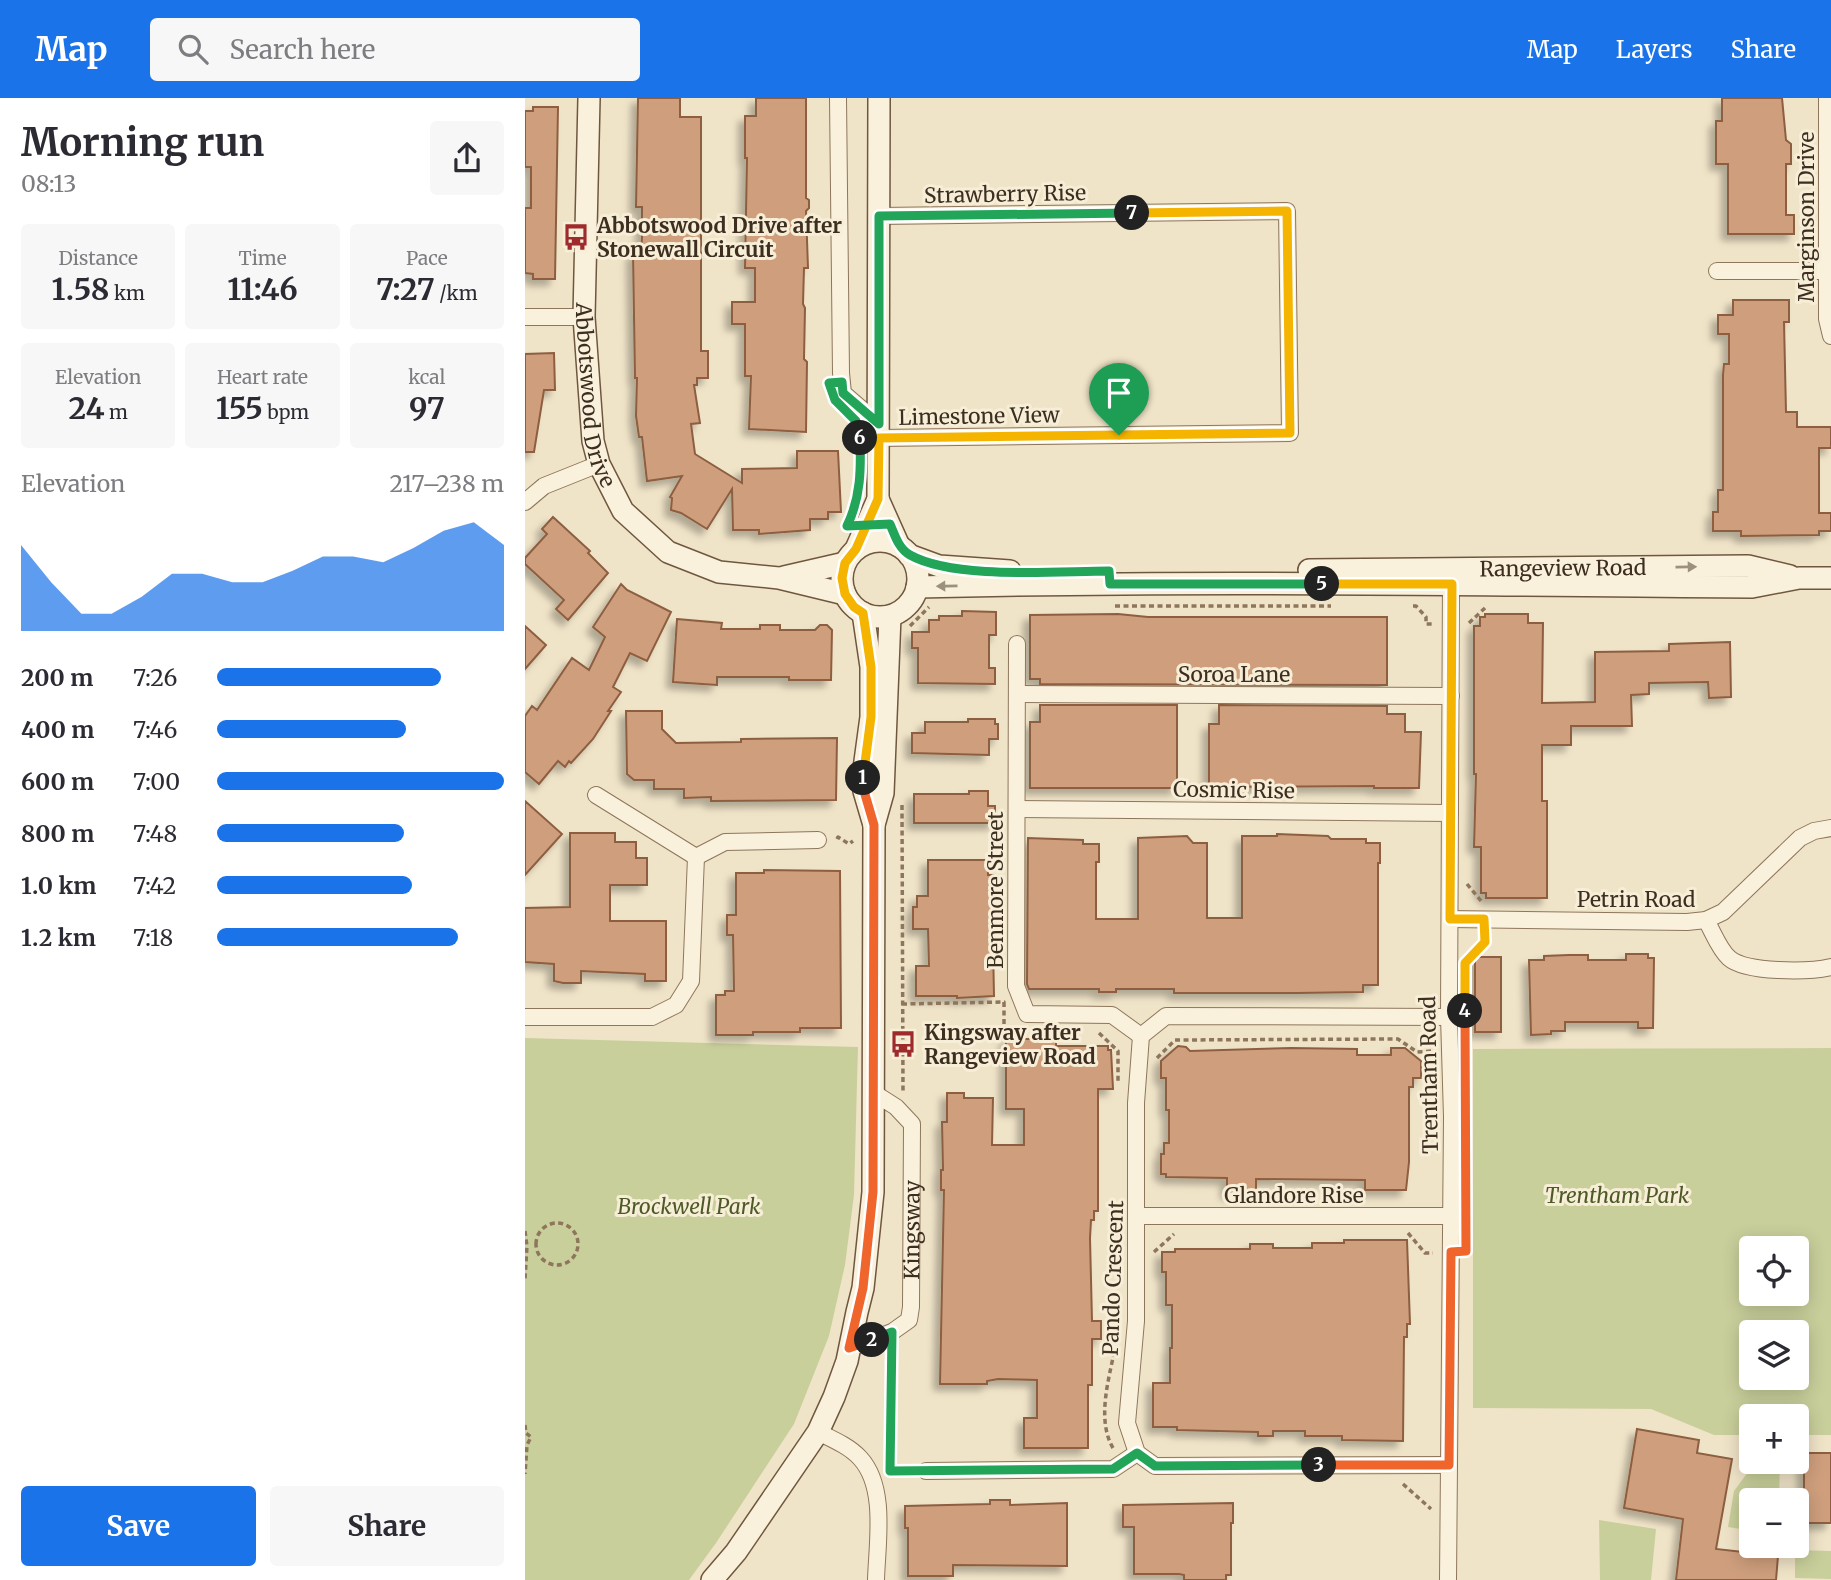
<!DOCTYPE html>
<html lang="en">
<head>
<meta charset="utf-8">
<style>
	body { margin:0; font-family:Merriweather,serif; background:#f7f7f7; color:#2b2b33; height:100vh; display:flex; flex-direction:column; font-size:26px; white-space:nowrap }
	* { box-sizing:border-box; margin:0 }
	p { font-size:23px; color:#7c7c81 }
	.icon { flex:none; width:38px; height:38px; fill:none; stroke:currentColor; stroke-width:2; stroke-linecap:round; stroke-linejoin:round }
	.map { position:relative; flex:1; overflow:hidden }
	.side { display:flex; flex-direction:column; background:#fff; width:525px }
	.side>* { flex:none }
	.tools { position:absolute; left:1214px; top:1138px; display:grid; gap:14px }
	.tools a { display:grid; place-items:center; width:70px; height:70px; border-radius:7px; background:#fff; box-shadow:0 4px 18px #0003; font-size:35px }
	.pin { position:absolute; display:grid; place-items:center; width:60px; height:60px; color:#fff; margin:-72px -30px; border-radius:50% 50% 50% 0; rotate:-45deg; box-shadow:0 0 7px #0007 }
	.pin .icon { rotate:45deg }
	.km { position:absolute; width:35px; height:35px; margin:-18px; border-radius:50%; background:#222; color:#fff; font-size:19px; line-height:35px; text-align:center }
	.round { display:grid; place-items:center; flex:none; width:74px; height:74px; border-radius:7px; background:#f7f7f7 }
	.head { display:flex; align-items:center; justify-content:space-between; height:119px; padding:0 21px }
	h1 { font-size:38px; font-weight:700; line-height:52px }
	.metrics { display:grid; grid-template-columns:repeat(3,1fr); gap:10px; height:119px; padding:7px 21px }
	.metrics div { display:grid; align-content:center; border-radius:7px; background:#f7f7f7; text-align:center }
	.metrics b { font-size:30px; font-weight:700 }
	.metrics small { font-size:19px; font-weight:400 }
	.metrics p { font-size:19px }
	.chart { height:196px; padding:14px 21px }
	.chart p { display:flex; justify-content:space-between }
	.chart svg { width:100%; height:126px; margin-top:7px; fill:#1a73e8; opacity:.7 }
	.cta { display:flex; gap:14px; margin-top:auto; padding:14px 21px }
	.cta a { flex:1; height:80px; border-radius:7px; background:#1a73e8; color:#fff; font-size:28px; font-weight:700; line-height:80px; text-align:center }
	.cta a+a { background:#f7f7f7; color:#2b2b33 }
	ul { padding:0 21px; list-style:none; font-size:23px }
	li { display:grid; grid-template-columns:112px 84px 1fr; align-items:center; height:52px }
	li i { height:18px; border-radius:9px; background:#1a73e8 }
	header { display:flex; align-items:center; gap:42px; box-sizing:border-box; height:98px; padding:0 35px; background:#1a73e8; color:#fff }
	header strong { font-size:33px }
	nav { display:flex; gap:38px; margin-inline-start:auto; font-size:24px }
	.search { width:490px; height:63px; background:#f7f7f7; display:flex; align-items:center; gap:18px; box-sizing:border-box; padding:0 24px; border-radius:7px; color:#7c7c81; font-size:26px }
	main { display:flex; flex:1; min-height:0 }
	.map>svg:first-child { display:block }
	.green { fill:#c9cf9b; fill-rule:evenodd }
	.building { fill:#cf9f7d; stroke:#8d5f41; stroke-width:2; filter:url(#shadow) }
	.lines { fill:none; stroke-linecap:round; stroke-linejoin:round }
	.street-casing { stroke:#8d765c; stroke-width:18 }
	.secondary-casing { stroke:#6f573f; stroke-width:24 }
	.path { stroke:#8d765c; stroke-width:3.5; stroke-dasharray:5 3.5; stroke-linecap:butt }
	.street { stroke:#faf1dc; stroke-width:16 }
	.secondary { stroke:#faf1dc; stroke-width:21 }
	.oneway { fill:#9c907e }
	.split-1-casing { stroke:#fff; stroke-width:14 }
	.split-2-casing { stroke:#fff; stroke-width:14 }
	.split-3-casing { stroke:#fff; stroke-width:14 }
	.split-4-casing { stroke:#fff; stroke-width:14 }
	.split-5-casing { stroke:#fff; stroke-width:14 }
	.split-6-casing { stroke:#fff; stroke-width:14 }
	.split-7-casing { stroke:#fff; stroke-width:14 }
	.split-8-casing { stroke:#fff; stroke-width:14 }
	.split-1 { stroke:#f5b400; stroke-width:9 }
	.split-2 { stroke:#f0652b; stroke-width:9 }
	.split-3 { stroke:#22a559; stroke-width:9 }
	.split-4 { stroke:#f0652b; stroke-width:9 }
	.split-5 { stroke:#f5b400; stroke-width:9 }
	.split-6 { stroke:#22a559; stroke-width:9 }
	.split-7 { stroke:#22a559; stroke-width:9 }
	.split-8 { stroke:#f5b400; stroke-width:9 }
	.labels { text-anchor:middle; dominant-baseline:central; stroke-width:6; stroke-linejoin:round; paint-order:stroke }
	.street-label { font-size:21px; fill:#3d2e20; stroke:#f7eed8 }
	.poi-label { font-size:21px; font-weight:bold; fill:#3d2e20; stroke:#f7eed8; text-anchor:start }
	.park-label { font-size:21px; font-style:italic; fill:#4d5a26; stroke:#f7eed8 }
</style>
</head>
<body>
<header>
<strong>Map</strong>
<div class="search"><svg class="icon" aria-label="search" viewBox="0 0 24 24"><circle cx="10" cy="10" r="6"/><path d="M15 15l6 6"/></svg>Search here</div>
<nav><a>Map</a><a>Layers</a><a>Share</a></nav>
</header>
<main>
<section class="side">
<div class="head"><div><h1>Morning run</h1><p>08:13</p></div><a class="round"><svg class="icon" aria-label="share" viewBox="0 0 24 24"><path d="M12 15V3M7 8l5-5 5 5M5 13v7h14v-7"/></svg></a></div>
<div class="metrics">
<div><p>Distance</p><b>1.58<small> km</small></b></div>
<div><p>Time</p><b>11:46</b></div>
<div><p>Pace</p><b>7:27<small> /km</small></b></div>
</div>
<div class="metrics">
<div><p>Elevation</p><b>24<small> m</small></b></div>
<div><p>Heart rate</p><b>155<small> bpm</small></b></div>
<div><p>kcal</p><b>97</b></div>
</div>
<div class="chart"><p><span>Elevation</span>217–238 m</p>
<svg viewBox="0 0 160 44" preserveAspectRatio="none"><path d="M0 44V14L10 27L20 38L30 38L40 32L50 24L60 24L70 27L80 27L90 23L100 18L110 18L120 20L130 15L140 9L150 6L160 14V44z"/></svg>
</div>
<ul>
<li><b>200 m</b>7:26<i style="width:78%"></i></li>
<li><b>400 m</b>7:46<i style="width:66%"></i></li>
<li><b>600 m</b>7:00<i style="width:100%"></i></li>
<li><b>800 m</b>7:48<i style="width:65%"></i></li>
<li><b>1.0 km</b>7:42<i style="width:68%"></i></li>
<li><b>1.2 km</b>7:18<i style="width:84%"></i></li>
</ul>
<div class="cta"><a>Save</a><a>Share</a></div>
</section>
<div class="map">
<svg width="1306" height="1482" viewBox="0 0 1306 1482">
	<defs>
		<filter id="shadow"><feDropShadow dx="-6" dy="6" stdDeviation="3.5" flood-color="#0004"/></filter>
	</defs>
	<rect width="100%" height="100%" fill="#f0e4c8"/>
	<path class="green" d="M0 940 333 949 329 1097 320 1167 304 1238 269 1326 191 1445 164 1482H0Z
		M1306 950V1337H1272V1318H1227V1337H1189L1126 1311 948 1310V951ZM1227 1150H1272V1195H1227ZM1227 1234H1272V1279H1227Z
		M1228 1363H1255L1254 1402H1227V1433L1203 1429 1209 1393 1229 1366Z
		M1074 1422 1131 1431 1126 1482H1075Z
		M1270 1452 1306 1453V1481L1270 1480Z"/>
	<path class="building" d="M113 0H155V19H176V253H183V280H172V287H169L175 325 166 326 170 356 217 385V371L272 370V353H313L316 414H303V421H285V432L234 436V432H208L207 391 182 431 156 415 146 412 147 400 145 399 157 378 122 383 117 339H114L111 318 112 280H110L108 155H116L117 139V109H111Z
		M231 0H281V100L284 102V110L281 113 283 170H279L278 206 280 210 279 261 282 264 281 334 224 331 226 278H220V226H207V204H230V170H220L222 60H220V18H231Z
		M1197 0H1257L1261 42 1266 46V66H1261V117H1269V136H1203V66H1191V23H1197Z
		M8 9H33L30 181H8V176L0 175V110H6V69H0V13H8Z
		M1208 202H1264V224H1259L1261 314H1272V329H1306V350H1294V415H1306V433H1294V437L1216 438V433H1188V414H1193V392H1198V277L1199 266H1204V236H1193V217H1208Z
		M29 255 30 292H19L9 354H0V256Z
		M28 419 65 453 63 455 83 475 43 522 31 511 39 502 0 466V460L22 436 17 431Z
		M96 486 102 492 146 514 122 563 105 555 88 589 96 594 83 613H86L68 641 46 665 44 663 40 669 33 663 14 686 0 674V618L7 608 12 612 47 560 64 572 80 539 68 529Z
		M437 513 471 514V537H464V570H470V586L393 585V550H387V534H404V522H414V518H437Z
		M593 516 623 519H862V587L515 586V581H505V517Z
		M960 516H1003V525H1018L1017 605 1070 604V554L1144 553V546L1205 544 1206 599 1184 600 1183 584 1124 585V596L1106 597 1107 628H1046V647H1017V703H1022V800H961V795H956V749H949L951 676H949V528H955V519H960Z
		M152 521 197 525 196 531H235V527H255V532H290L295 527H302L307 532 306 582H264V579H192V587L148 584Z
		M0 528 21 547 0 571Z
		M515 607H652V690H505V624H515Z
		M694 607 862 608V616H880V634H896L894 690H849V688L684 689V626H694Z
		M101 613H137V631L151 645 216 644V641L312 640 311 702 186 703V699L159 700V691H129V682H109L102 676Z
		M443 621H470V626H473V641H464V657L387 655V635H400V624H443Z
		M444 693H463V708H470V725H389V696H444Z
		M0 703 37 736 0 777Z
		M45 735H90V744H111V760H122V787H85V823H141V883H120V876L56 873V885H38L29 883V866L0 864V810L45 809Z
		M752 736 803 738 806 741H841V745H855V765H853V887H838V894L772 895H649V891H591V894H574V891H504L502 886 503 740 558 742V746H574V764H571V821H613V740L662 738 668 745H682V820H717V738H752Z
		M403 762H463V777H471V795H467L469 898 432 900V898H391V868H404L403 831H388V809H392V798H403Z
		M239 772 315 773 316 930H275V934H228V937H191V897H200V893H209L208 837H202V817H211V775H239Z
		M1101 856H1123V860H1129L1128 930H1113V924H1040V933H1026V936L1006 937 1004 862H1019V858L1044 857H1063V862H1101Z
		M950 859H976V934H950Z
		M481 941H531V948H583V952H586L588 991H573V1113H569V1122H566L565 1140 567 1223H576V1241H567V1287H563V1350H499V1320H512V1282L473 1281 462 1283V1286H415L419 1092H416V1072H418L417 1024H422V995H439V1000H468L467 1047H499V1011H481Z
		M653 948 661 949 665 953 766 950 832 951V957H866V950H880L896 963V980H888V989H884V1064L881 1092H840V1082L731 1081V1095H702V1080L641 1079V1076H636V1056H639V1045H644V1012H641V980H636V963Z
		M819 1142H882L885 1226H882V1239H879L878 1343 817 1342V1338H780V1333H748V1338H733V1334L652 1332V1329H628V1285H645V1250H647V1207H641V1174H637V1154H650V1151H725V1146H748V1150H787V1145H819Z
		M1112 1331 1174 1342 1172 1355 1207 1361 1191 1451 1253 1458 1251 1482H1151L1158 1421 1099 1410Z
		M1279 1355H1306V1425H1279Z
		M465 1402H485V1407L542 1405V1468L428 1467V1478H383V1430H380V1408L465 1406Z
		M708 1405V1425H706V1477H701V1482H659V1477L654 1476H609V1429H598V1407Z"/>
	<g class="lines">
		<defs>
			<g id="street">
				<path d="M313 0 316 275 318 295 354 326"/>
				<path d="M1302 0V221L1306 238"/>
				<path d="M354 118 762 113 765 335 354 340"/>
				<path d="M1192 173H1301"/>
				<path d="M0 219H59"/>
				<path d="M0 404 19 388 74 366"/>
				<path d="M492 546 491 888 502 916 587 917 616 938"/>
				<path d="M492 596 926 598"/>
				<path d="M71 697 171 759"/>
				<path d="M492 711 925 715"/>
				<path d="M171 759 200 744 293 742"/>
				<path d="M925 821 1162 824 1181 822 1198 814 1275 740 1289 733 1306 730"/>
				<path d="M1181 822C1188 834 1194 851 1204 860 1221 875 1284 874 1306 869"/>
				<path d="M0 919H127L151 907 166 883 171 759"/>
				<path d="M924 919 641 918 616 938 611 1005V1223L602 1325 612 1355 630 1368 924 1367"/>
				<path d="M612 1118H926"/>
				<path id="s1" d="M325 1250 367 1234 384 1222 386 1209 387 1026 371 1009 349 995"/>
				<path d="M293 1334C307 1341 324 1348 335 1360 362 1389 352 1445 351 1482"/>
				<path d="M401 1373 588 1371 612 1355"/>
				<path d="M923 1482 927 1019 924 919 926 477"/>
			</g>
			<g id="secondary">
				<path id="s2" d="M64 0 59 219 68 343 74 366 98 413 143 454 194 474 254 480 320 496"/>
				<path d="M353 401 374 448"/>
				<circle cx="355" cy="481" r="38"/>
				<path d="M331 451 353 401 354 0"/>
				<path d="M384 457 414 468 485 473"/>
				<path id="s3" d="M784 472 1223 468 1265 478"/>
				<path d="M259 479 320 465"/>
				<path d="M392 489C670 482 949 487 1227 489L1274 480H1306"/>
				<path d="M338 515 346 569V619L338 678 339 693 349 727"/>
				<path d="M187 1482 211 1454 293 1334 309 1299 322 1263 332 1214 338 1190 348 1094 349 727 358 695 365 518"/>
			</g>
		</defs>
		<use href="#street" class="street-casing"/>
		<use href="#secondary" class="secondary-casing"/>
		<path class="path" d="M590 508H806
			M888 508H891L901 519V526H910
			M944 525 961 509
			M385 528 404 509
			M377 707 378 994
			M312 741 313 739 324 746 328 743
			M942 786 957 804
			M942 863 960 844V839
			M377 906 479 904V933H497
			M574 935 593 953V985
			M632 960 650 942 873 941 892 954 907 953
			M11 1146a21 21 0 1 1 42 0a21 21 0 1 1-42 0Z
			M0 1133 2 1148 0 1181
			M883 1135 900 1155H908
			M629 1154 649 1136
			M367 1254 365 1373H385
			M0 1327 1 1335 6 1339 2 1347 0 1376
			M588 1350C572 1323 583 1284 589 1255
			M878 1386 906 1411"/>
		<use href="#street" class="street"/>
		<use href="#secondary" class="secondary"/>
	</g>
	<defs><path id="oneway-solid" d="M-6-.8H1V-3.2L6.5 0L1 3.2V.8H-6Z" transform="scale(1.75)"/></defs>
	<g class="oneway">
		<use href="#oneway-solid" transform="translate(1161 469) rotate(-1)"/>
		<use href="#oneway-solid" transform="translate(422 488) rotate(179)"/>
	</g>
	<g class="lines">
		<defs>
			<path id="split-1" d="M338 680 346 619V569L338 515 329 509 320 496 317 480 320 465 331 451 353 401 354 340 594 337"/>
			<path id="split-2" d="M338 680 339 693 349 727 348 1094 338 1190 324 1250 347 1242"/>
			<path id="split-3" d="M347 1242 367 1234 365 1373 588 1371 612 1355 630 1368 794 1367"/>
			<path id="split-4" d="M794 1367H924L926 1154 941 1153 940 913"/>
			<path id="split-5" d="M797 486H927L925 821H959L960 844 940 865V913"/>
			<path id="split-6" d="M335 340C336 371 336 399 322 428L365 426C370 438 374 451 385 457 430 482 532 473 584 473L585 486H797"/>
			<path id="split-7" d="M335 340 331 323 310 302 304 285 317 284 318 295 354 326V118L607 115"/>
			<path id="split-8" d="M594 337 765 335 762 113 607 115"/>
		</defs>
		<use href="#split-1" class="split-1-casing"/>
		<use href="#split-2" class="split-2-casing"/>
		<use href="#split-3" class="split-3-casing"/>
		<use href="#split-4" class="split-4-casing"/>
		<use href="#split-5" class="split-5-casing"/>
		<use href="#split-6" class="split-6-casing"/>
		<use href="#split-7" class="split-7-casing"/>
		<use href="#split-8" class="split-8-casing"/>
		<use href="#split-1" class="split-1"/>
		<use href="#split-2" class="split-2"/>
		<use href="#split-3" class="split-3"/>
		<use href="#split-4" class="split-4"/>
		<use href="#split-5" class="split-5"/>
		<use href="#split-6" class="split-6"/>
		<use href="#split-7" class="split-7"/>
		<use href="#split-8" class="split-8"/>
	</g>
	<defs>
		<symbol id="bus-bare" viewBox="-9 -9 18 18"><path d="M-5-6H5V4H4V6H2V4H-2V6H-4V4H-5ZM-3.5-4V0h7V-4ZM-3.5 1.2v1.5H-2V1.2ZM2 1.2v1.5H3.5V1.2Z" fill="#9e2a2b" stroke="#f7eed8" stroke-width="2.5" paint-order="stroke"/></symbol>
	</defs>
	<g fill-rule="evenodd">
		<use href="#bus-bare" x="32" y="120" width="38" height="38"/>
		<use href="#bus-bare" x="359" y="927" width="38" height="38"/>
	</g>
	<g class="labels">
		<g class="street-label">
			<text transform="translate(480 96) rotate(-1)">Strawberry Rise</text>
			<text transform="translate(1281 119) rotate(-90)">Marginson Drive</text>
			<text stroke="none"><textPath href="#s2" startOffset="298">Abbotswood Drive</textPath></text>
			<text transform="translate(454 318) rotate(-1)">Limestone View</text>
			<text stroke="none"><textPath href="#s3" startOffset="254">Rangeview Road</textPath></text>
			<text x="709" y="576">Soroa Lane</text>
			<text transform="translate(709 692) rotate(1)">Cosmic Rise</text>
			<text transform="translate(470 792) rotate(-90)">Benmore Street</text>
			<text x="1111" y="801">Petrin Road</text>
			<text transform="translate(904 977) rotate(-91)">Trentham Road</text>
			<text x="769" y="1097">Glandore Rise</text>
			<text stroke="none"><textPath href="#s1" startOffset="156">Kingsway</textPath></text>
			<text transform="translate(588 1180) rotate(-88)">Pando Crescent</text>
		</g>
		<g class="poi-label">
			<text x="72" y="127">Abbotswood Drive after<tspan x="72" dy="24">Stonewall Circuit</tspan></text>
			<text x="399" y="934">Kingsway after<tspan x="399" dy="24">Rangeview Road</tspan></text>
		</g>
		<g class="park-label">
			<text x="1092" y="1097">Trentham Park</text>
			<text x="164" y="1108">Brockwell Park</text>
		</g>
	</g>
</svg>
<div class="tools">
<a><svg class="icon" aria-label="locate" viewBox="0 0 24 24"><circle cx="12" cy="12" r="6"/><path d="M12 2v4M12 18v4M2 12h4M18 12h4"/></svg></a>
<a><svg class="icon" aria-label="layers" viewBox="0 0 24 24"><path d="M12 4l9 5-9 5-9-5zM3 14l9 5 9-5"/></svg></a>
<a>+</a>
<a>−</a>
</div>
<div class="pin" style="left:594px;top:337px;background:#1e9e55"><svg class="icon" aria-label="arrive" viewBox="0 0 24 24"><path d="M6 21V4h12l-3 4 3 4H6"/></svg></div>
<b class="km" style="left:338px;top:680px">1</b>
<b class="km" style="left:347px;top:1242px">2</b>
<b class="km" style="left:794px;top:1367px">3</b>
<b class="km" style="left:940px;top:913px">4</b>
<b class="km" style="left:797px;top:486px">5</b>
<b class="km" style="left:335px;top:340px">6</b>
<b class="km" style="left:607px;top:115px">7</b>
</div>
</main>
</body>
</html>
